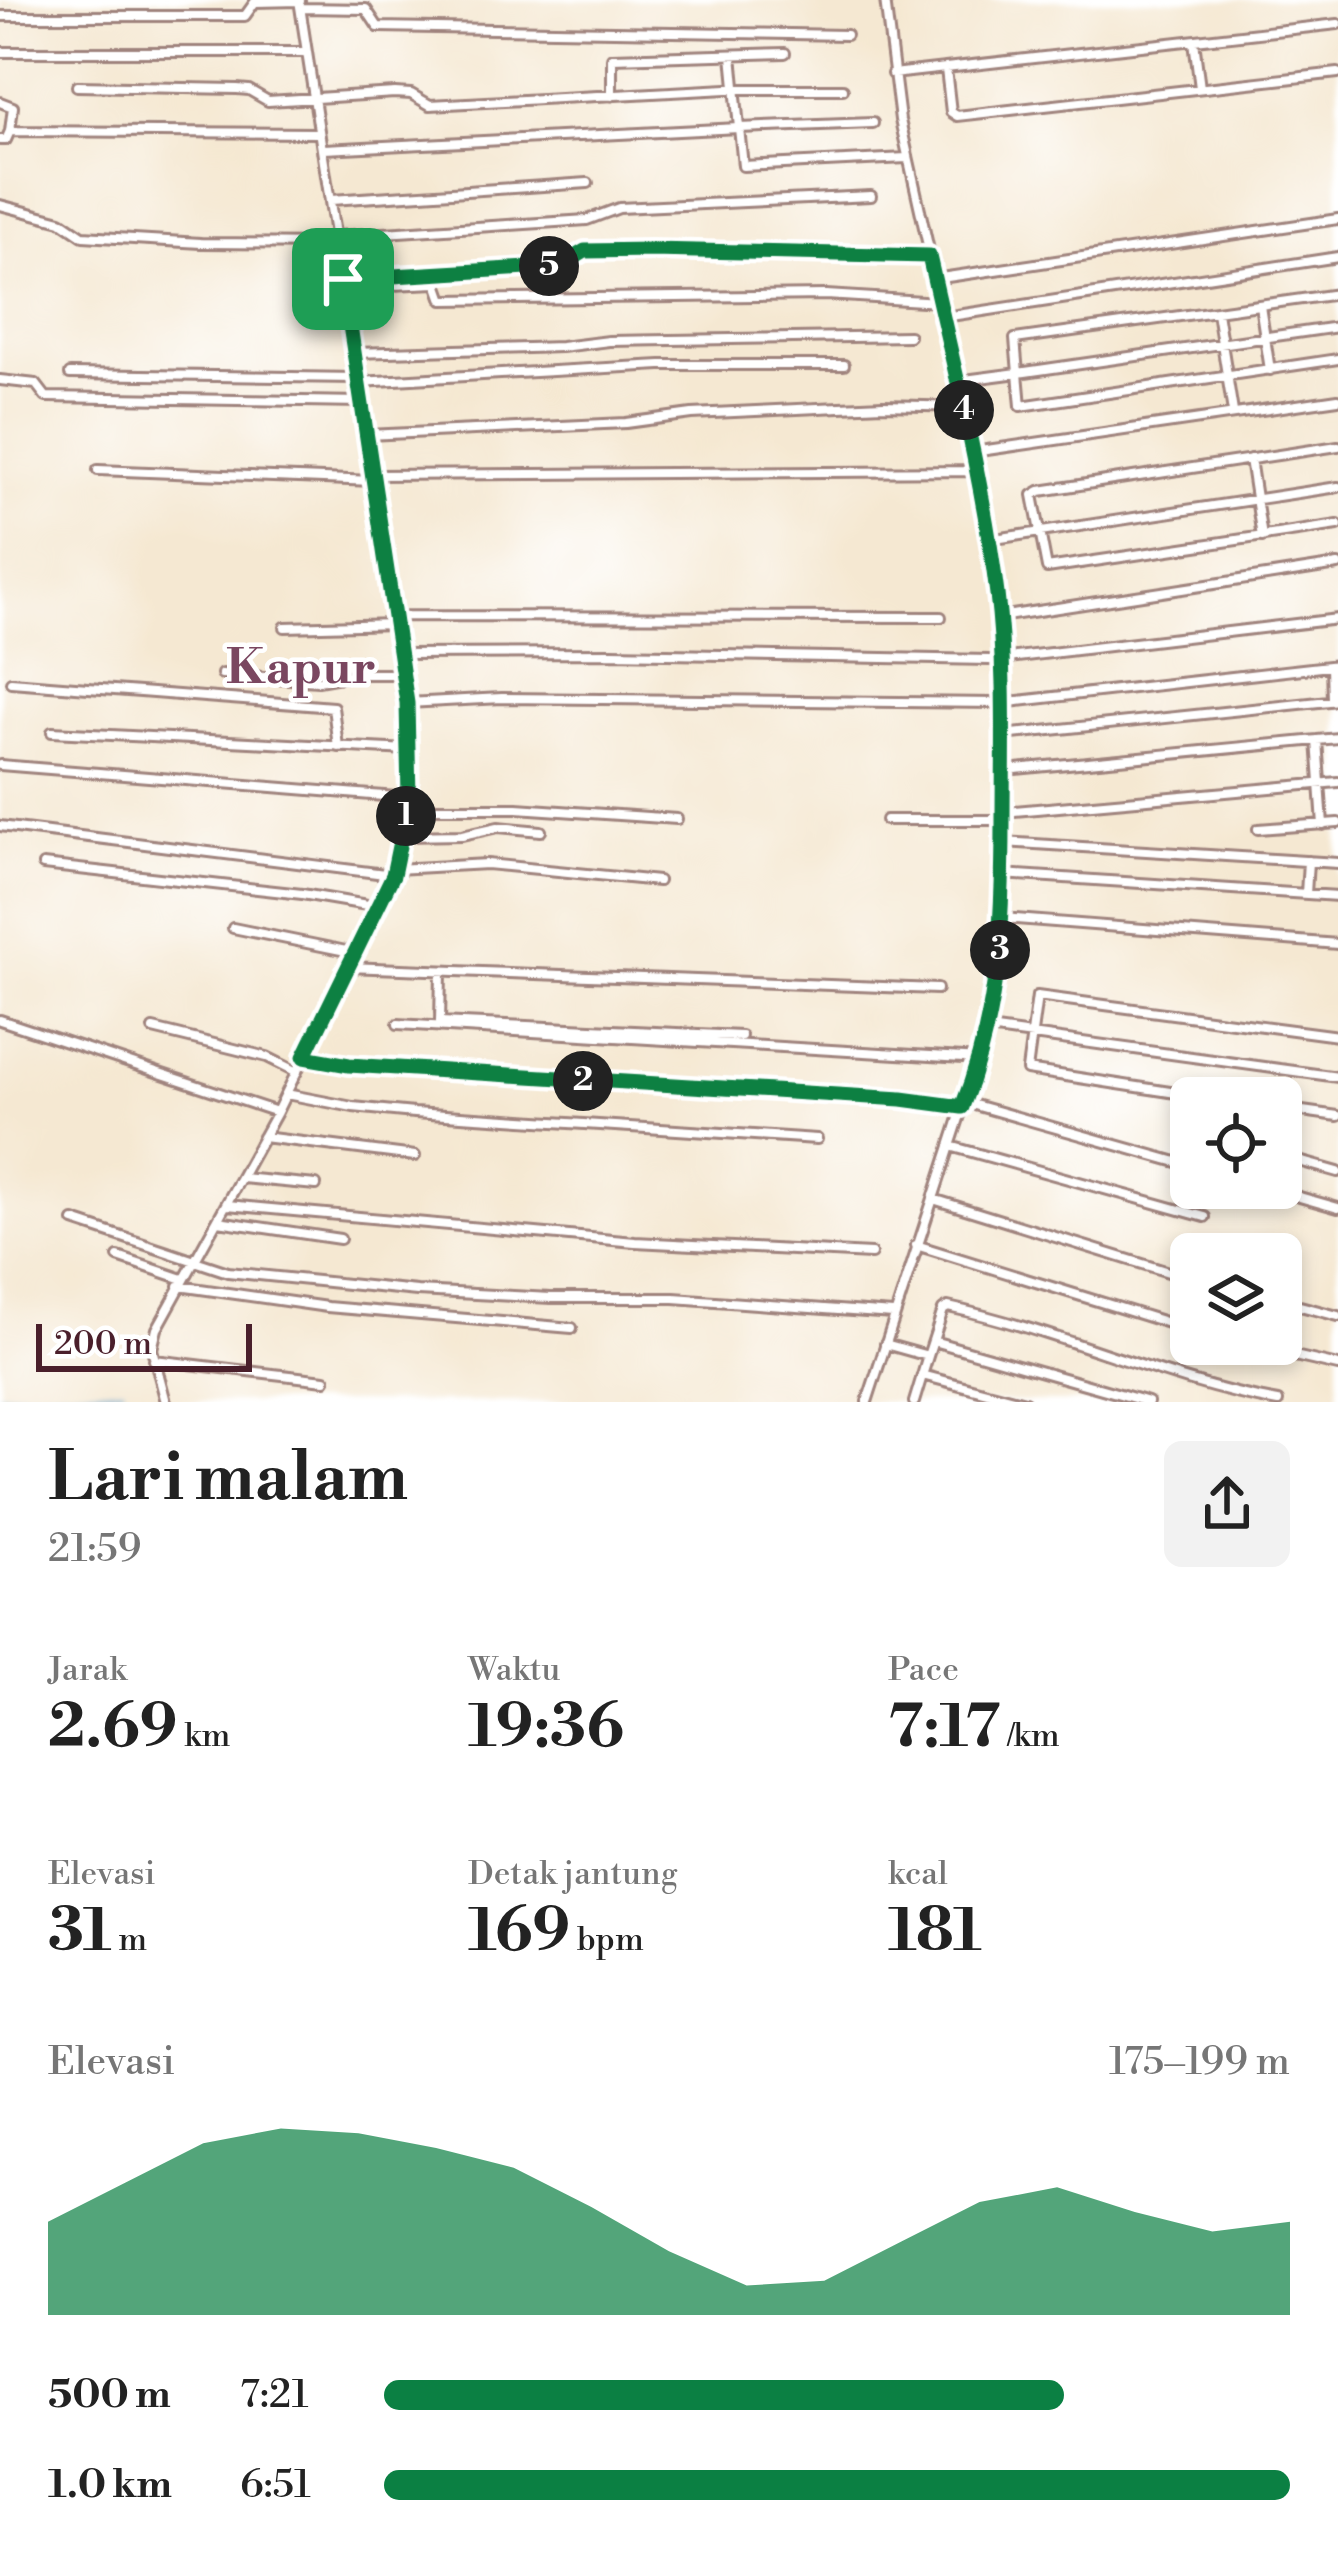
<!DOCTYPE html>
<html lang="id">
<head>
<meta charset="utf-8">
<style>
	body { margin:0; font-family:"Libre Bodoni",serif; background:#f2f2f2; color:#222; height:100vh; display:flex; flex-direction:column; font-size:45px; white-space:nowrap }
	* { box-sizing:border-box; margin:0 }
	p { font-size:39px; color:#767676 }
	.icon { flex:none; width:66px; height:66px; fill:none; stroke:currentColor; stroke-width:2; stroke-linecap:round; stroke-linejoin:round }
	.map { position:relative; height:1402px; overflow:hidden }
	.panel { display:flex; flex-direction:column; background:#fff; flex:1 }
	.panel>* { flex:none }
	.buttons { position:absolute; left:1170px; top:1077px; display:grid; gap:24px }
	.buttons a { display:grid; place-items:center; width:132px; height:132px; border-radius:18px; background:#fff; box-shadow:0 6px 18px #0003; font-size:60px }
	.scale { position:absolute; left:36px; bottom:30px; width:216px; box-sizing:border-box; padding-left:12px; border:6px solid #4a1f2b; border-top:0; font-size:33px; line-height:42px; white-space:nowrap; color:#4a1f2b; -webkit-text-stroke:9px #fff; paint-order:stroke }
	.pin { position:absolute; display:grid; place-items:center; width:102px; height:102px; color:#fff; margin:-51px; border-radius:24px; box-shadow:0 6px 18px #0006 }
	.km { position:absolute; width:60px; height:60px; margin:-30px; border-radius:50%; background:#222; color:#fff; font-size:33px; line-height:60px; text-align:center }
	.round { display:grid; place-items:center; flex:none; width:126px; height:126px; border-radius:18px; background:#f2f2f2 }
	.headline { display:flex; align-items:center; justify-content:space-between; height:204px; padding:0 48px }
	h1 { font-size:66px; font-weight:700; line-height:90px }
	.figures { display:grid; grid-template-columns:repeat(3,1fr); gap:18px; height:204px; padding:12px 48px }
	.figures div { display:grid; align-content:center }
	.figures b { font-size:60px; font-weight:700 }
	.figures small { font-size:33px; font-weight:400 }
	.figures p { font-size:33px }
	.chart { height:336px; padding:24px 48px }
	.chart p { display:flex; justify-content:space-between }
	.chart svg { width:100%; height:216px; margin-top:12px; fill:#0b8043; opacity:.7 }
	ul { padding:0 48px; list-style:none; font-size:39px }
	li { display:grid; grid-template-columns:192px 144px 1fr; align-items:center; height:90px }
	li i { height:30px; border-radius:15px; background:#0b8043 }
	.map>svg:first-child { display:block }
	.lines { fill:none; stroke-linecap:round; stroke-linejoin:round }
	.stream { stroke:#56a3cf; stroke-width:3 }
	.minor-casing { stroke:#a0847e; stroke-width:14 }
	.minor { stroke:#fff; stroke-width:8 }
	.route-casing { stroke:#fff; stroke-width:24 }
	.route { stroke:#0b8043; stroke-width:15 }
	.labels { text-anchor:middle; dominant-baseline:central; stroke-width:9; stroke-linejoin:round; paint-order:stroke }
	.quarter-label { font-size:48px; font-weight:bold; fill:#7a4760; stroke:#fff }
</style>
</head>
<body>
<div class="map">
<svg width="1338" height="1402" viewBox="0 0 1338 1402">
	<rect width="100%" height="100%" fill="#fff"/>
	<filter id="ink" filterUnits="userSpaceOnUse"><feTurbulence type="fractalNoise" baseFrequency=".00833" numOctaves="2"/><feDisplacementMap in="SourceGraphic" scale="24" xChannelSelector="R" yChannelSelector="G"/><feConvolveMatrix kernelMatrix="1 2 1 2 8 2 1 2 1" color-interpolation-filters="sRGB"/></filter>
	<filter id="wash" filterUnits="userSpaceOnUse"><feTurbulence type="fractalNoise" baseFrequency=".004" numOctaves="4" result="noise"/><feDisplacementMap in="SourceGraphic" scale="48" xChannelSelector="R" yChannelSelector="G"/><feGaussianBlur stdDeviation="2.7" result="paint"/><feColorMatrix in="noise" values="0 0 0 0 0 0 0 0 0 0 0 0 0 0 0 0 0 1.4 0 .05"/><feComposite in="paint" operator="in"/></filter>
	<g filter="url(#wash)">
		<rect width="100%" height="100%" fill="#f5e8d2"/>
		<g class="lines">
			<path class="stream" d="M0 1395 122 1389"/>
		</g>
	</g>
	<g filter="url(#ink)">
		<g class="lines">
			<defs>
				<path id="minor" d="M301 8 366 9 378 27 846 35
					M0 16H245L255 2 300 1
					M1194 41 1200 88
					M0 52H306
					M732 55 739 128 873 123
					M946 69 951 112 957 116 1338 73
					M892 74 1338 24
					M77 86 237 89 249 90 268 101 395 93 411 94 430 105 727 89H843
					M612 96V58L785 53
					M0 102 13 107 10 131
					M0 140H6L10 131 319 133
					M324 149 739 128 743 166 907 158
					M331 200 588 183
					M0 205 61 221 83 236 201 243 338 244
					M337 236 587 220 619 208 871 196
					M343 279 560 266 585 251 929 256
					M934 279 1338 219
					M344 287 437 283 443 300 826 295 939 302
					M1260 305 1270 370
					M1217 312 1233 412
					M944 317 1338 257
					M1338 327 1018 373 1021 406 1338 359
					M354 353 561 347 609 341 909 336
					M70 374 358 378
					M0 380 36 384 46 397 362 402
					M957 381 1018 373 1015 339 1338 294
					M359 382 661 365H844
					M367 435 626 423 692 414 883 405 964 407
					M1338 446 1040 491 1033 495 1047 568 1338 525
					M973 452 1338 399
					M1250 459 1262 537
					M98 470 374 481
					M374 475 975 471
					M988 540 1338 487
					M393 616 941 617
					M999 617 1338 565
					M285 627 395 624
					M398 654 612 653 990 660
					M1000 659 1338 619
					M1331 666 1332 700
					M222 674 318 681 358 674H402
					M11 682 333 707 338 747
					M407 703 502 698 1000 703 1338 665
					M52 732 409 750
					M1003 735 1338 700
					M1317 740 1323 825
					M0 765 409 798
					M1005 770 1338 738
					M407 808H517L677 819
					M1003 812 1338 782
					M886 820H1003
					M0 826 393 875
					M1258 829 1338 823
					M403 836 462 835 498 827 541 831
					M1003 842 1338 863
					M43 865 302 894 379 907
					M395 869 487 864 658 881
					M1002 874 1338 896
					M1306 894 1308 861
					M1002 918 1338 944
					M233 928 356 953
					M347 967 937 989
					M441 972 440 1022 741 1036
					M0 1020 277 1112
					M398 1024 980 1059
					M153 1029 267 1057 297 1072
					M988 1029 1338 1077
					M305 1057 349 1065 901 1099 963 1107
					M286 1094 353 1107 414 1113 817 1139
					M1188 1095 1184 1126 1191 1130
					M1209 1098 1027 1070 1037 996 1338 1036
					M964 1102 1191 1166
					M1281 1108 1338 1116
					M263 1137 415 1156
					M950 1146 1205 1217
					M1281 1156 1338 1172
					M242 1178 316 1185
					M1268 1188 1338 1208
					M933 1199 1191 1279
					M227 1205 635 1242 871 1254
					M74 1221 228 1272 417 1291 551 1298H674L893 1314
					M218 1221 340 1239
					M916 1245 1191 1330
					M118 1257 183 1279
					M179 1286 327 1307 572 1328
					M1281 1301 1338 1316
					M933 1341 1148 1402
					M885 1344 928 1356 914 1402
					M1242 1344 1338 1366
					M1203 1352 1206 1344
					M928 1356 943 1310 948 1307C1060 1331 1166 1382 1278 1402
					M154 1360 325 1380
					M922 1375 1025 1402
					M166 1402 152 1349 157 1329 277 1112 393 875 409 798 407 703 299 0
					M867 1402 988 1029 1002 937 1005 770 996 590 964 407 900 120 885 0"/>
			</defs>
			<use href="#minor" class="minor-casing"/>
			<use href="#minor" class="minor"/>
		</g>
	</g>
	<g class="lines" filter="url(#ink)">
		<defs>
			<path id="route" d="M651 250 929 256C954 368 983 480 997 594 1006 669 1003 746 1003 821 1003 921 999 1014 962 1107L902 1099 349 1065 304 1057 393 875 409 798 407 703 343 279 560 266 585 251Z"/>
		</defs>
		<use href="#route" class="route-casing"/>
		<use href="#route" class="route"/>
	</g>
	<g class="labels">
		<g class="quarter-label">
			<text x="301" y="669">Kapur</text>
		</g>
	</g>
</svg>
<div class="buttons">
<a><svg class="icon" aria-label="locate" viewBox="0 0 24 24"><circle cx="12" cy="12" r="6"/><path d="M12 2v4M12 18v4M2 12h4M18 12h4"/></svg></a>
<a><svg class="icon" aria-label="layers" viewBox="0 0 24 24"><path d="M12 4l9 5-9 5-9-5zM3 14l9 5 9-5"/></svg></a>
</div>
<div class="scale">200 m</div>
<div class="pin" style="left:343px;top:279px;background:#1e9e55"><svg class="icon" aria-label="arrive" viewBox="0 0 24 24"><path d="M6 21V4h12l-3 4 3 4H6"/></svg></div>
<b class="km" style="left:406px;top:816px">1</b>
<b class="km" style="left:583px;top:1081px">2</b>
<b class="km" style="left:1000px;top:950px">3</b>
<b class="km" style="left:964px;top:410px">4</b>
<b class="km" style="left:549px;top:266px">5</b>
</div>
<section class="panel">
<div class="headline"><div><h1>Lari malam</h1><p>21:59</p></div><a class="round"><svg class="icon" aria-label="share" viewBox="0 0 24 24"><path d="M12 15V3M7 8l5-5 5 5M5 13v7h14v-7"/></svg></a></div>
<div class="figures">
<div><p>Jarak</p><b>2.69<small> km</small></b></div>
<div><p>Waktu</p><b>19:36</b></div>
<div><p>Pace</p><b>7:17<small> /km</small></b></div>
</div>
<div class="figures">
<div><p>Elevasi</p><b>31<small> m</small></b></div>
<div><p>Detak jantung</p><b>169<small> bpm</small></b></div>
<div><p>kcal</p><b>181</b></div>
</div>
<div class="chart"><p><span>Elevasi</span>175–199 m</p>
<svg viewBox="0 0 160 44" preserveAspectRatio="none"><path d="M0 44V25L10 17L20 9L30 6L40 7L50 10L60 14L70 22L80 31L90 38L100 37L110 29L120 21L130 18L140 23L150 27L160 25V44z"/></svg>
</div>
<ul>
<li><b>500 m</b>7:21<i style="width:75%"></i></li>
<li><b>1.0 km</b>6:51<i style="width:100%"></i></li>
</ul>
</section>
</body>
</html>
